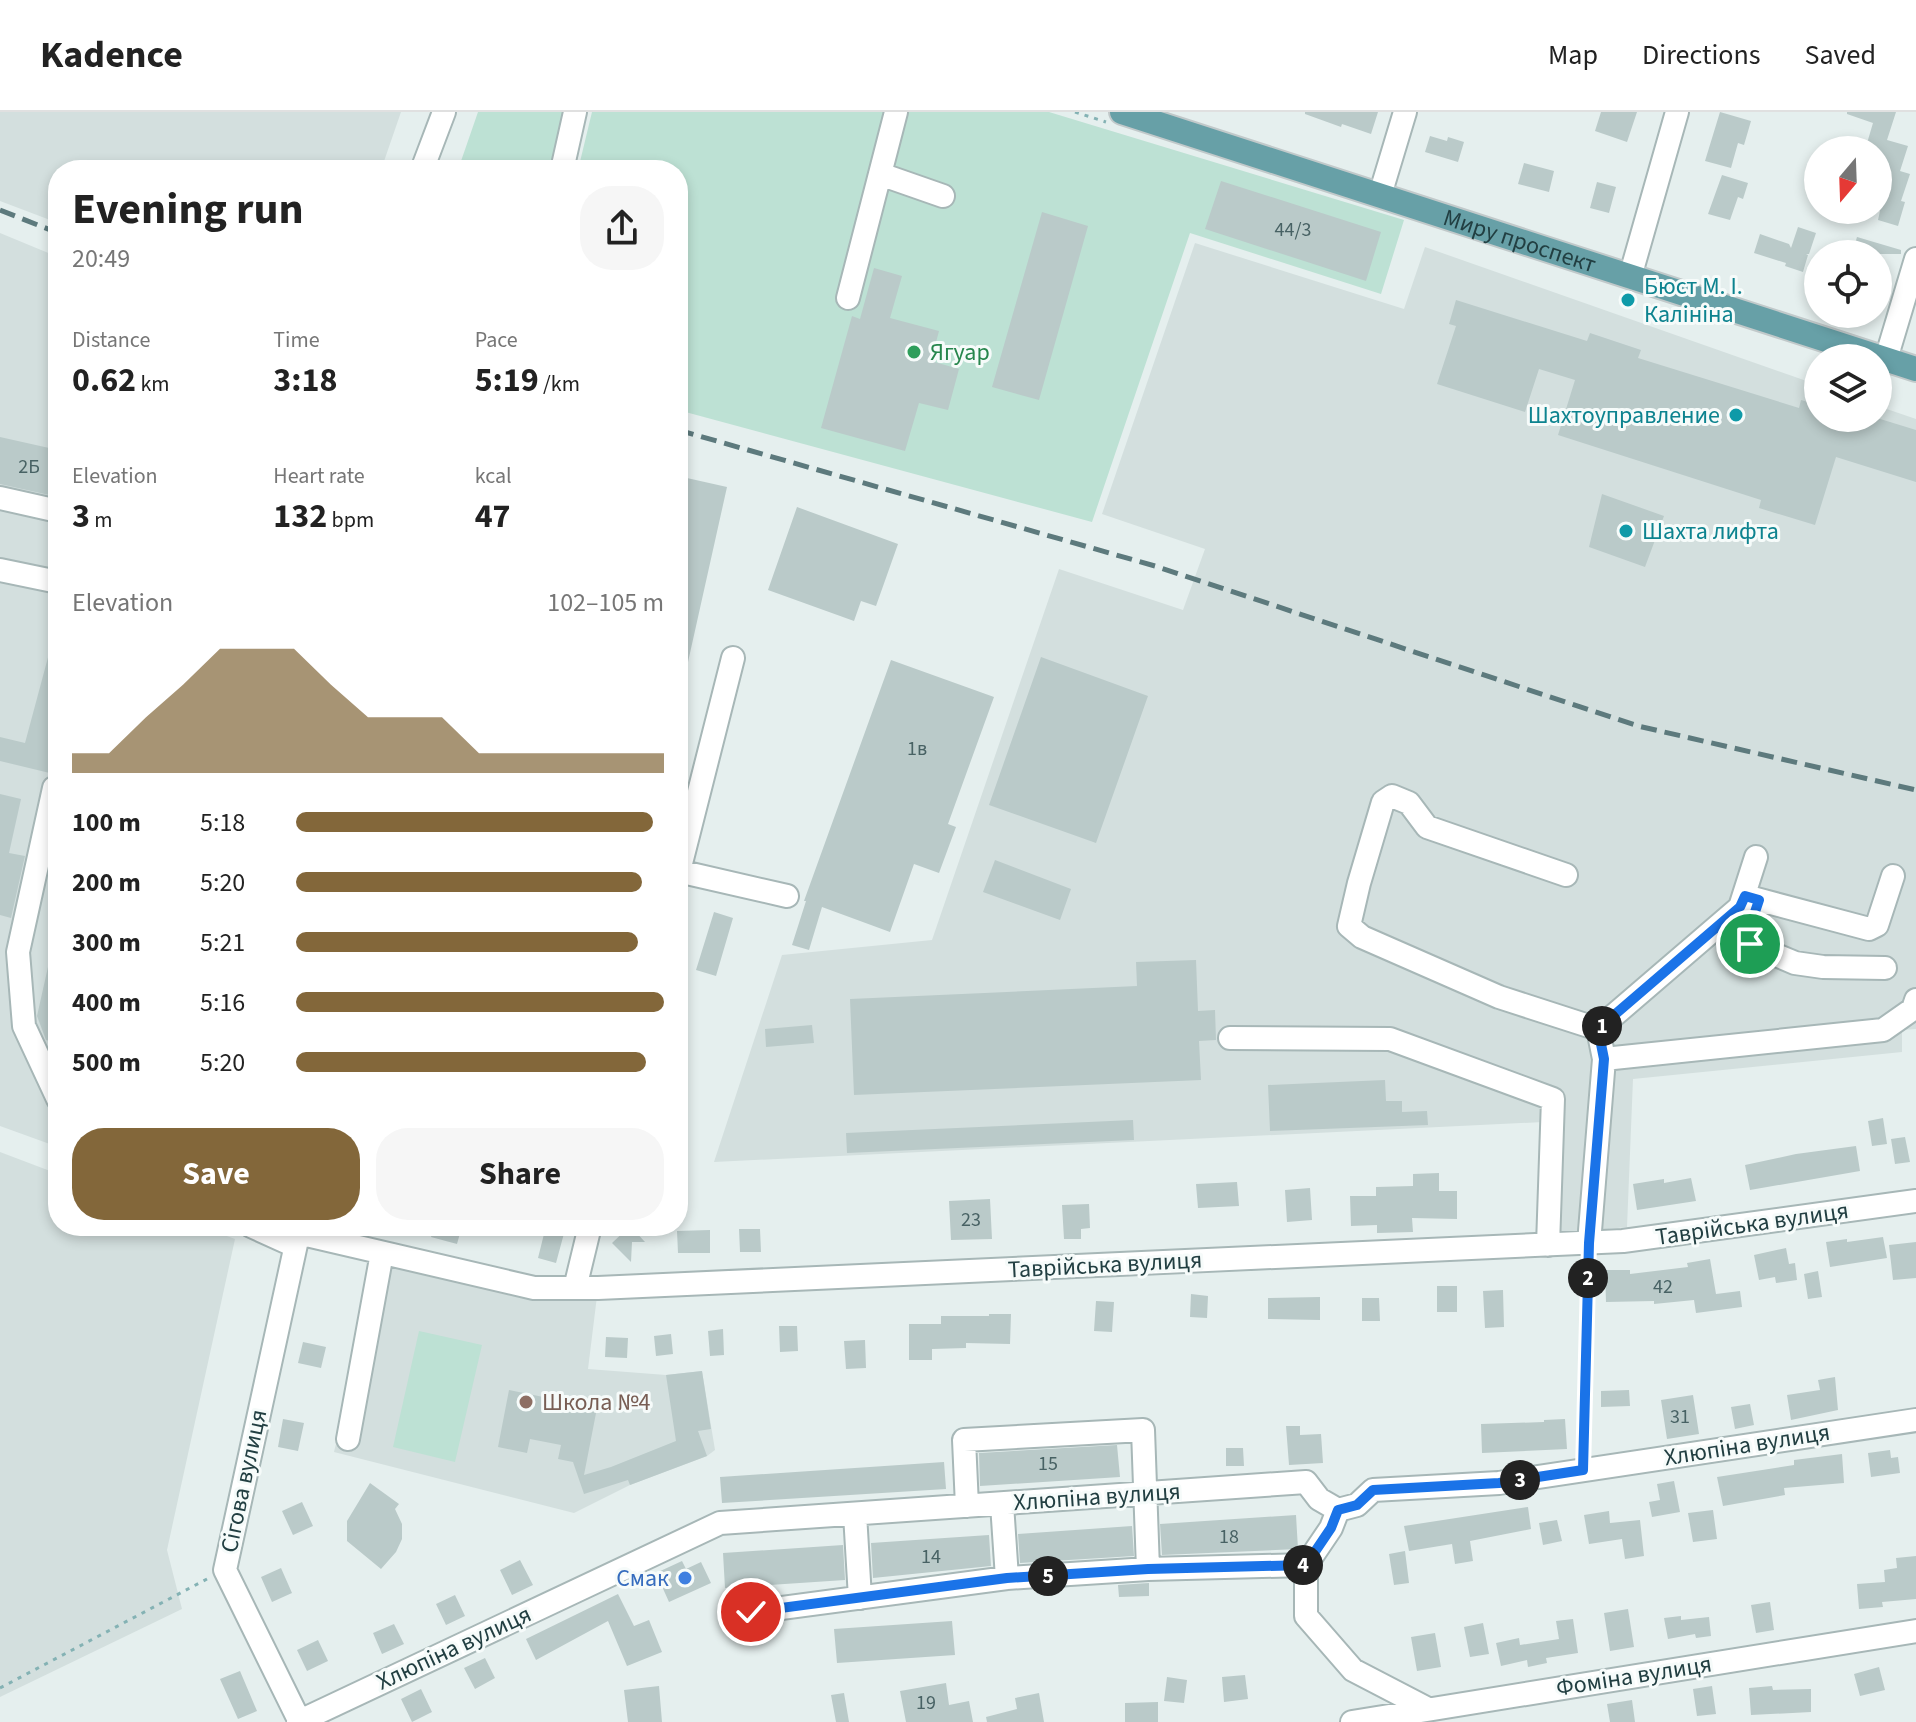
<!DOCTYPE html>
<html lang="en">
<head>
<meta charset="utf-8">
<style>
	body { margin:0; font-family:"Source Sans 3",sans-serif; background:#f6f6f6; color:#222; height:100vh; display:flex; flex-direction:column; font-size:30px; white-space:nowrap }
	* { box-sizing:border-box; margin:0 }
	p { font-size:26px; color:#767676 }
	.icon { flex:none; width:44px; height:44px; fill:none; stroke:currentColor; stroke-width:2; stroke-linecap:round; stroke-linejoin:round }
	.map { position:relative; flex:1; overflow:hidden }
	.drawer { position:absolute; left:48px; top:48px; width:640px; height:1076px; display:flex; flex-direction:column; background:#fff; border-radius:32px; box-shadow:0 4px 12px #0003 }
	.drawer>* { flex:none }
	.needle { width:52px; rotate:199deg }
	.controls { position:absolute; left:1804px; top:24px; display:grid; gap:16px }
	.controls a { display:grid; place-items:center; width:88px; height:88px; border-radius:50%; background:#fff; box-shadow:0 4px 12px #0003; font-size:40px }
	.pin { position:absolute; display:grid; place-items:center; width:68px; height:68px; color:#fff; margin:-34px; border:4px solid #fff; border-radius:50%; box-shadow:0 2px 8px #0007 }
	.km { position:absolute; width:40px; height:40px; margin:-20px; border-radius:50%; background:#222; color:#fff; font-size:22px; line-height:40px; text-align:center }
	.round { display:grid; place-items:center; flex:none; width:84px; height:84px; border-radius:32px; background:#f6f6f6 }
	.overview { display:flex; align-items:center; justify-content:space-between; height:136px; padding:0 24px }
	h1 { font-size:44px; font-weight:700; line-height:60px }
	.metrics { display:grid; grid-template-columns:repeat(3,1fr); gap:12px; height:136px; padding:8px 24px }
	.metrics div { display:grid; align-content:center }
	.metrics b { font-size:34px; font-weight:700 }
	.metrics small { font-size:22px; font-weight:400 }
	.metrics p { font-size:22px }
	.chart { height:224px; padding:16px 24px }
	.chart p { display:flex; justify-content:space-between }
	.chart svg { width:100%; height:144px; margin-top:8px; fill:#83673a; opacity:.7 }
	.primary-button { display:flex; gap:16px; margin-top:auto; padding:16px 24px }
	.primary-button a { flex:1; height:92px; border-radius:32px; background:#83673a; color:#fff; font-size:32px; font-weight:700; line-height:92px; text-align:center }
	.primary-button a+a { background:#f6f6f6; color:#222 }
	ul { padding:0 24px; list-style:none; font-size:26px }
	li { display:grid; grid-template-columns:128px 96px 1fr; align-items:center; height:60px }
	li i { height:20px; border-radius:10px; background:#83673a }
	header { display:flex; align-items:center; gap:48px; box-sizing:border-box; height:112px; padding:0 40px; background:#fff; border-bottom:2px solid #e0e0e0 }
	header strong { font-size:38px }
	nav { display:flex; gap:44px; margin-inline-start:auto; font-size:28px }
	.map>svg:first-child { display:block }
	.built { fill:#d3dfde }
	.green { fill:#bde1d4 }
	.building { fill:#bacac9 }
	.lines { fill:none; stroke-linecap:round; stroke-linejoin:round }
	.minor-casing { stroke:#a7b7b7; stroke-width:26 }
	.major-casing { stroke:#c1c9ca; stroke-width:28 }
	.path { stroke:#84b2b4; stroke-width:3; stroke-dasharray:4 6; stroke-linecap:butt }
	.minor { stroke:#fff; stroke-width:22 }
	.major { stroke:#67a0a7; stroke-width:24 }
	.rail { stroke:#5d7a7d; stroke-width:5; stroke-dasharray:16 8; stroke-linecap:butt }
	.route-casing { stroke:#fff; stroke-width:16 }
	.route { stroke:#1a73e8; stroke-width:10 }
	.culture-dot { fill:#0f9aa8; stroke:#f6fbfa; stroke-width:3 }
	.leisure-dot { fill:#2e9e5b; stroke:#f6fbfa; stroke-width:3 }
	.education-dot { fill:#8d6e63; stroke:#f6fbfa; stroke-width:3 }
	.shop-dot { fill:#3f7fe0; stroke:#f6fbfa; stroke-width:3 }
	.labels { text-anchor:middle; dominant-baseline:central; stroke-width:6; stroke-linejoin:round; paint-order:stroke }
	.number-label { font-size:20px; fill:#486264 }
	.street-label { font-size:24px; fill:#223f42; stroke:#f6fbfa }
	.culture-label { font-size:24px; fill:#0d838f; stroke:#f6fbfa; text-anchor:start }
	.leisure-label { font-size:24px; fill:#27864d; stroke:#f6fbfa; text-anchor:start }
	.education-label { font-size:24px; fill:#785e54; stroke:#f6fbfa; text-anchor:start }
	.shop-label { font-size:24px; fill:#366cbe; stroke:#f6fbfa; text-anchor:end }
</style>
</head>
<body>
<header>
<strong>Kadence</strong>
<nav><a>Map</a><a>Directions</a><a>Saved</a></nav>
</header>
<div class="map">
<svg width="1916" height="1610" viewBox="0 0 1916 1610">
	<rect width="100%" height="100%" fill="#e5efee"/>
	<path class="built" d="M0 0H401L381 58H58V111L0 89Z
		M0 121 58 145V1035L0 1014Z
		M1195 131 1404 197 1425 135 1818 273V306H1878V294L1916 307V917L1902 918V940L1633 967 1627 1115 1557 1122 1563 1009 714 1050 782 843 932 828 1059 457 1183 498 1205 437 1102 402Z
		M0 1040 58 1062V1114H200L235 1127 167 1438 182 1497 0 1585Z
		M382 1141 598 1176 588 1257 666 1263 702 1259 715 1338 707 1344 630 1373 574 1401 334 1340Z"/>
	<path class="green" d="M478 0H575L566 41 549 58H463L460 52Z
		M592 0H1049L1404 108 1381 182 1190 121 1092 410 678 298V58H578Z
		M419 1219 482 1233 455 1350 393 1335Z"/>
	<path class="building" d="M1305 0H1378L1371 22 1342 12 1341 15 1305 2Z
		M1601 0H1637L1627 30 1595 19Z
		M1720 0 1751 9 1744 33 1738 31 1731 56 1705 49Z
		M1847 0H1896L1887 28 1908 34 1900 59 1910 62 1901 89 1905 90 1898 114 1878 108 1880 99H1878V38H1865L1873 11 1847 2Z
		M1430 24 1447 29 1448 25 1464 30 1458 50 1425 40Z
		M1524 51 1554 59 1549 80 1518 72Z
		M1722 63 1748 71 1743 87 1738 85 1730 108 1708 102Z
		M1221 69 1381 120 1366 169 1205 117Z
		M1597 70 1616 75 1609 101 1590 96Z
		M1042 100 1088 114 1039 288 992 275Z
		M1798 115 1816 121 1809 142H1806L1808 143 1803 160 1785 154 1786 151 1754 141 1760 122 1789 132 1791 136Z
		M1857 125 1901 138V142H1852Z
		M874 156 902 164 890 206 939 219 931 249 959 257 948 298 919 291 905 339 821 316 852 204 860 207Z
		M1456 188 1587 229 1590 221 1641 238 1638 246 1799 296 1801 288 1818 293V306H1877L1916 318V370L1836 345 1815 413 1759 396 1761 388 1558 323 1575 268 1539 257 1525 300 1437 272 1456 214 1449 212Z
		M0 325 58 338V385L0 372Z
		M678 364 727 375 684 568 678 567Z
		M1602 382 1664 404 1645 455 1589 435Z
		M797 395 898 432 876 494 861 489 854 509 768 478Z
		M54 523H58V663L0 649V625L25 631Z
		M1041 545 1148 584 1096 731 989 693Z
		M891 548 994 585 948 712 956 715 939 761 914 752 890 820 822 795 809 838 792 833 806 789H804Z
		M0 682 21 687 9 741 25 744 11 806 0 803Z
		M995 748 1071 777 1060 808 983 780Z
		M714 800 733 806 716 864 696 858Z
		M52 837H58V931L46 928 37 904Z
		M1196 848 1198 899 1215 898 1216 928 1199 929 1201 968 854 983 850 887 1137 874 1136 850Z
		M812 913 814 931 766 935 765 917Z
		M1385 968 1386 989H1402V1000L1427 999 1428 1013 1270 1019 1268 973Z
		M1883 1006 1887 1032 1872 1034 1868 1009Z
		M1133 1008 1134 1028 847 1041 846 1021Z
		M1905 1025 1910 1050 1895 1052 1891 1027Z
		M1856 1034 1860 1059 1750 1078 1745 1053 1796 1042Z
		M1439 1061V1079H1457V1107L1412 1106 1413 1120 1377 1121V1113L1351 1114 1350 1084H1376V1075L1413 1074V1062Z
		M1691 1066 1696 1089 1637 1098 1633 1072 1664 1067V1071Z
		M1237 1070 1239 1094 1198 1096 1196 1072Z
		M1310 1076 1312 1108 1287 1110 1285 1078Z
		M990 1087 992 1127 951 1128 949 1089Z
		M1089 1092 1090 1116 1081 1117V1127H1064L1062 1093Z
		M434 1114H462L457 1132 431 1125Z
		M546 1114H566L556 1151 538 1146Z
		M630 1114H633V1117L645 1130H632L631 1150 612 1131Z
		M739 1117H760L761 1140H740Z
		M710 1118V1141H678L677 1119Z
		M1883 1125 1887 1146 1830 1155 1826 1130 1847 1127V1130Z
		M1916 1130V1166L1893 1168 1889 1133Z
		M1786 1136 1789 1152 1795 1151 1797 1168 1776 1171 1775 1165 1759 1168 1754 1143Z
		M1710 1147 1716 1182 1740 1179 1742 1195 1696 1201 1694 1188 1654 1192V1189L1606 1190 1605 1158H1630V1162L1688 1155 1687 1151Z
		M1818 1159 1822 1185 1808 1187 1804 1162Z
		M1437 1174H1457V1200H1437Z
		M1503 1178 1504 1215 1485 1216 1483 1179Z
		M1191 1182 1208 1184 1207 1206 1190 1205Z
		M1320 1185V1208L1268 1207V1186Z
		M1362 1186H1379L1380 1209H1362Z
		M1096 1189 1114 1190 1112 1220 1094 1219Z
		M989 1202H1011L1010 1232 966 1231V1236L932 1237V1248H909V1212H941V1204H989Z
		M779 1214H797L798 1239 780 1240Z
		M723 1217 724 1243 710 1244 708 1219Z
		M671 1222 673 1242 656 1244 654 1224Z
		M606 1225 628 1226 627 1246 605 1245Z
		M865 1228 866 1256 846 1257 844 1229Z
		M303 1230 326 1235 321 1256 298 1251Z
		M702 1259 711 1317 698 1319 707 1344 630 1373 628 1368 584 1382 573 1350 558 1347 561 1333 530 1327 527 1341 498 1335 509 1278 597 1296 584 1363 611 1355 676 1329 666 1263Z
		M1835 1265 1838 1298 1791 1308 1787 1283 1820 1278 1818 1268Z
		M1629 1278 1630 1294 1601 1295V1279Z
		M1693 1283 1699 1322 1667 1327 1661 1288Z
		M1750 1292 1754 1313 1735 1317 1731 1295Z
		M283 1307 304 1311 298 1339 278 1335Z
		M1565 1307 1567 1337 1482 1341 1481 1312 1544 1310V1308Z
		M1286 1314H1300V1323L1321 1322 1323 1351 1289 1353Z
		M1117 1333 1120 1365 980 1374 979 1341Z
		M1226 1336H1243L1244 1354H1226Z
		M1890 1338 1891 1346 1898 1345 1900 1361 1871 1365 1868 1341Z
		M1842 1342 1844 1371 1784 1376 1785 1383 1723 1394 1717 1365 1794 1353V1348Z
		M944 1350 946 1377 722 1391 720 1365Z
		M1674 1369 1680 1400 1652 1405 1649 1390 1660 1388 1657 1372Z
		M370 1371 399 1392 395 1397 402 1412V1427L396 1440 381 1457 347 1429V1409Z
		M302 1390 313 1414 293 1423 282 1399Z
		M1528 1395 1531 1417 1470 1429 1473 1449 1455 1452 1452 1432 1409 1439 1404 1414Z
		M1713 1398 1717 1427 1693 1430 1688 1401Z
		M1609 1399 1610 1411 1640 1408 1644 1444 1625 1447 1622 1427 1589 1432 1584 1403Z
		M1296 1403 1298 1437 1162 1443 1160 1412Z
		M1557 1408 1562 1429 1543 1433 1539 1411Z
		M1132 1414 1134 1444 1020 1451 1018 1422Z
		M989 1423 991 1454 873 1466 871 1431Z
		M843 1433 845 1468 725 1476 723 1441Z
		M1405 1439 1409 1471 1394 1473 1389 1442Z
		M1916 1444V1487L1882 1490 1883 1495 1859 1497 1857 1472 1885 1470 1884 1458 1897 1456 1896 1446Z
		M520 1448 533 1473 512 1483 500 1458Z
		M682 1449 686 1457 701 1450 711 1471 669 1490 656 1461Z
		M281 1456 292 1481 272 1490 261 1465Z
		M1149 1471V1484L1119 1485 1118 1473Z
		M618 1482 634 1514 649 1508 662 1540 627 1554 608 1509 536 1548 526 1527Z
		M455 1483 465 1504 446 1513 436 1492Z
		M1770 1490 1774 1518 1756 1521 1751 1493Z
		M1628 1497 1634 1535 1610 1539 1604 1501Z
		M1681 1504V1508L1709 1505 1711 1524 1696 1526 1695 1522 1668 1527 1664 1506Z
		M1573 1507 1578 1541 1546 1546 1547 1551 1528 1555 1527 1548 1501 1554 1496 1531 1519 1526 1520 1533 1559 1527 1556 1509Z
		M952 1509 955 1543 837 1551 834 1517Z
		M1483 1511 1489 1542 1470 1545 1464 1515Z
		M394 1512 404 1532 382 1542 373 1521Z
		M1435 1521 1441 1555 1417 1559 1411 1525Z
		M318 1528 328 1549 307 1559 297 1538Z
		M485 1546 495 1566 475 1577 464 1556Z
		M1879 1555 1885 1578 1860 1584 1854 1562Z
		M240 1559 257 1599 238 1607 220 1567Z
		M1245 1563 1248 1587 1224 1590 1222 1565Z
		M1167 1565 1187 1568 1184 1591 1164 1589Z
		M946 1571 949 1593 969 1589 973 1610H906L900 1579Z
		M659 1574 662 1610H628L624 1578Z
		M1712 1574 1716 1602 1697 1604 1693 1577Z
		M1772 1574 1773 1578 1811 1577V1600L1751 1603 1749 1576Z
		M421 1577 432 1600 412 1610 401 1587Z
		M844 1581 849 1610H836L831 1583Z
		M1039 1581 1044 1610H987L986 1605 1017 1597 1015 1586Z
		M1632 1588 1635 1610H1610L1607 1592Z
		M1158 1590V1610H1125V1591Z"/>
	<g class="lines">
		<defs>
			<path id="minor" d="M422 58 444 0
				M562 58 575 0
				M880 62 943 84
				M1380 83 1405 0
				M1630 165 1677 0
				M848 186 896 0
				M1886 247 1916 147
				M0 386 58 399
				M0 458 58 470
				M54 676 18 840 24 914 58 987
				M678 759 787 784
				M678 763 733 546
				M1566 763 1427 715 1409 691 1392 684 1383 690 1359 771 1349 814 1362 825 1499 885 1598 917 1604 947 1589 1131
				M1745 784 1869 817 1877 813 1893 764
				M1759 788 1746 827 1750 832 1795 851 1823 855 1885 856
				M1598 917 1740 795 1756 745
				M1230 926 1390 927 1553 987 1548 1133
				M1604 947 1883 918 1913 897 1916 888
				M251 1114 295 1134
				M298 1121 534 1176H598L1623 1129 1916 1089
				M575 1176 590 1114
				M348 1327 382 1141
				M1002 1392 1007 1466
				M967 1394 964 1328 1143 1318 1148 1457
				M1338 1398 1331 1416 1306 1453V1504L1353 1558 1428 1597
				M855 1402 860 1486
				M751 1500 1007 1466 1148 1457 1306 1453
				M298 1610 720 1411 1306 1370 1319 1387 1338 1398 1357 1393 1373 1378 1499 1371 1916 1308
				M300 1610 225 1458 300 1114
				M1352 1610 1916 1519"/>
			<g id="major">
				<path id="s1" d="M1122 0 1916 257"/>
			</g>
		</defs>
		<use href="#minor" class="minor-casing"/>
		<use href="#major" class="major-casing"/>
		<path class="path" d="M1075 0 1106 10
			M1583 1338 1588 1150
			M0 1576 207 1467"/>
		<use href="#minor" class="minor"/>
		<use href="#major" class="major"/>
		<path class="rail" d="M0 98 58 121
			M678 318 1155 454 1638 614 1916 678"/>
	</g>
	<g class="lines">
		<defs>
			<path id="route" d="M751 1500 1007 1466 1148 1457 1306 1453 1331 1416 1338 1398 1357 1393 1373 1378 1499 1371 1583 1358 1589 1131 1604 947 1598 917 1740 795 1745 784 1759 788 1746 827 1750 832"/>
		</defs>
		<use href="#route" class="route-casing"/>
		<use href="#route" class="route"/>
	</g>
	<g class="culture-dot">
		<circle cx="1628" cy="188" r="8"/>
		<circle cx="1736" cy="303" r="8"/>
		<circle cx="1626" cy="419" r="8"/>
	</g>
	<circle class="leisure-dot" cx="914" cy="240" r="8"/>
	<circle class="education-dot" cx="526" cy="1290" r="8"/>
	<circle class="shop-dot" cx="685" cy="1466" r="8"/>
	<g class="labels">
		<g class="number-label">
			<text x="1293" y="118">44/3</text>
			<text x="29" y="355">2Б</text>
			<text x="917" y="637">1в</text>
			<text x="971" y="1108">23</text>
			<text x="1663" y="1175">42</text>
			<text x="1680" y="1305">31</text>
			<text x="1048" y="1352">15</text>
			<text x="1229" y="1425">18</text>
			<text x="931" y="1445">14</text>
			<text x="926" y="1591">19</text>
		</g>
		<g class="street-label">
			<text stroke="none"><textPath href="#s1" startOffset="418">Миру проспект</textPath></text>
			<text transform="translate(1752 1112) rotate(-8)">Таврійська вулиця</text>
			<text transform="translate(1105 1153) rotate(-3)">Таврійська вулиця</text>
			<text transform="translate(1747 1333) rotate(-9)">Хлюпіна вулиця</text>
			<text transform="translate(244 1369) rotate(-78)">Сігова вулиця</text>
			<text transform="translate(1097 1385) rotate(-4)">Хлюпіна вулиця</text>
			<text transform="translate(454 1536) rotate(-25)">Хлюпіна вулиця</text>
			<text transform="translate(1634 1564) rotate(-9)">Фоміна вулиця</text>
		</g>
		<g class="culture-label">
			<text x="1644" y="174">Бюст М. І.<tspan x="1644" dy="28">Калініна</tspan></text>
			<text x="1720" y="303" text-anchor="end">Шахтоуправление</text>
			<text x="1642" y="419">Шахта лифта</text>
		</g>
		<g class="leisure-label">
			<text x="930" y="240">Ягуар</text>
		</g>
		<g class="education-label">
			<text x="542" y="1290">Школа №4</text>
		</g>
		<g class="shop-label">
			<text x="669" y="1466">Смак</text>
		</g>
	</g>
</svg>
<div class="controls">
<a><svg class="needle" viewBox="-14 -14 28 28"><path d="M0-13l5 13h-10z" fill="#e53935"/><path d="M0 13l5-13h-10z" fill="#767676"/></svg></a>
<a><svg class="icon" aria-label="locate" viewBox="0 0 24 24"><circle cx="12" cy="12" r="6"/><path d="M12 2v4M12 18v4M2 12h4M18 12h4"/></svg></a>
<a><svg class="icon" aria-label="layers" viewBox="0 0 24 24"><path d="M12 4l9 5-9 5-9-5zM3 14l9 5 9-5"/></svg></a>
</div>
<div class="pin" style="left:1750px;top:832px;background:#1e9e55"><svg class="icon" aria-label="arrive" viewBox="0 0 24 24"><path d="M6 21V4h12l-3 4 3 4H6"/></svg></div>
<div class="pin" style="left:751px;top:1500px;background:#d93025"><svg class="icon" aria-label="check" viewBox="0 0 24 24"><path d="M5 12l5 5 9-10"/></svg></div>
<b class="km" style="left:1602px;top:914px">1</b>
<b class="km" style="left:1588px;top:1166px">2</b>
<b class="km" style="left:1520px;top:1368px">3</b>
<b class="km" style="left:1303px;top:1453px">4</b>
<b class="km" style="left:1048px;top:1464px">5</b>
<section class="drawer">
<div class="overview"><div><h1>Evening run</h1><p>20:49</p></div><a class="round"><svg class="icon" aria-label="share" viewBox="0 0 24 24"><path d="M12 15V3M7 8l5-5 5 5M5 13v7h14v-7"/></svg></a></div>
<div class="metrics">
<div><p>Distance</p><b>0.62<small> km</small></b></div>
<div><p>Time</p><b>3:18</b></div>
<div><p>Pace</p><b>5:19<small> /km</small></b></div>
</div>
<div class="metrics">
<div><p>Elevation</p><b>3<small> m</small></b></div>
<div><p>Heart rate</p><b>132<small> bpm</small></b></div>
<div><p>kcal</p><b>47</b></div>
</div>
<div class="chart"><p><span>Elevation</span>102–105 m</p>
<svg viewBox="0 0 160 44" preserveAspectRatio="none"><path d="M0 44V38L10 38L20 27L30 17L40 6L50 6L60 6L70 17L80 27L90 27L100 27L110 38L120 38L130 38L140 38L150 38L160 38V44z"/></svg>
</div>
<ul>
<li><b>100 m</b>5:18<i style="width:97%"></i></li>
<li><b>200 m</b>5:20<i style="width:94%"></i></li>
<li><b>300 m</b>5:21<i style="width:93%"></i></li>
<li><b>400 m</b>5:16<i style="width:100%"></i></li>
<li><b>500 m</b>5:20<i style="width:95%"></i></li>
</ul>
<div class="primary-button"><a>Save</a><a>Share</a></div>
</section>
</div>
</body>
</html>
